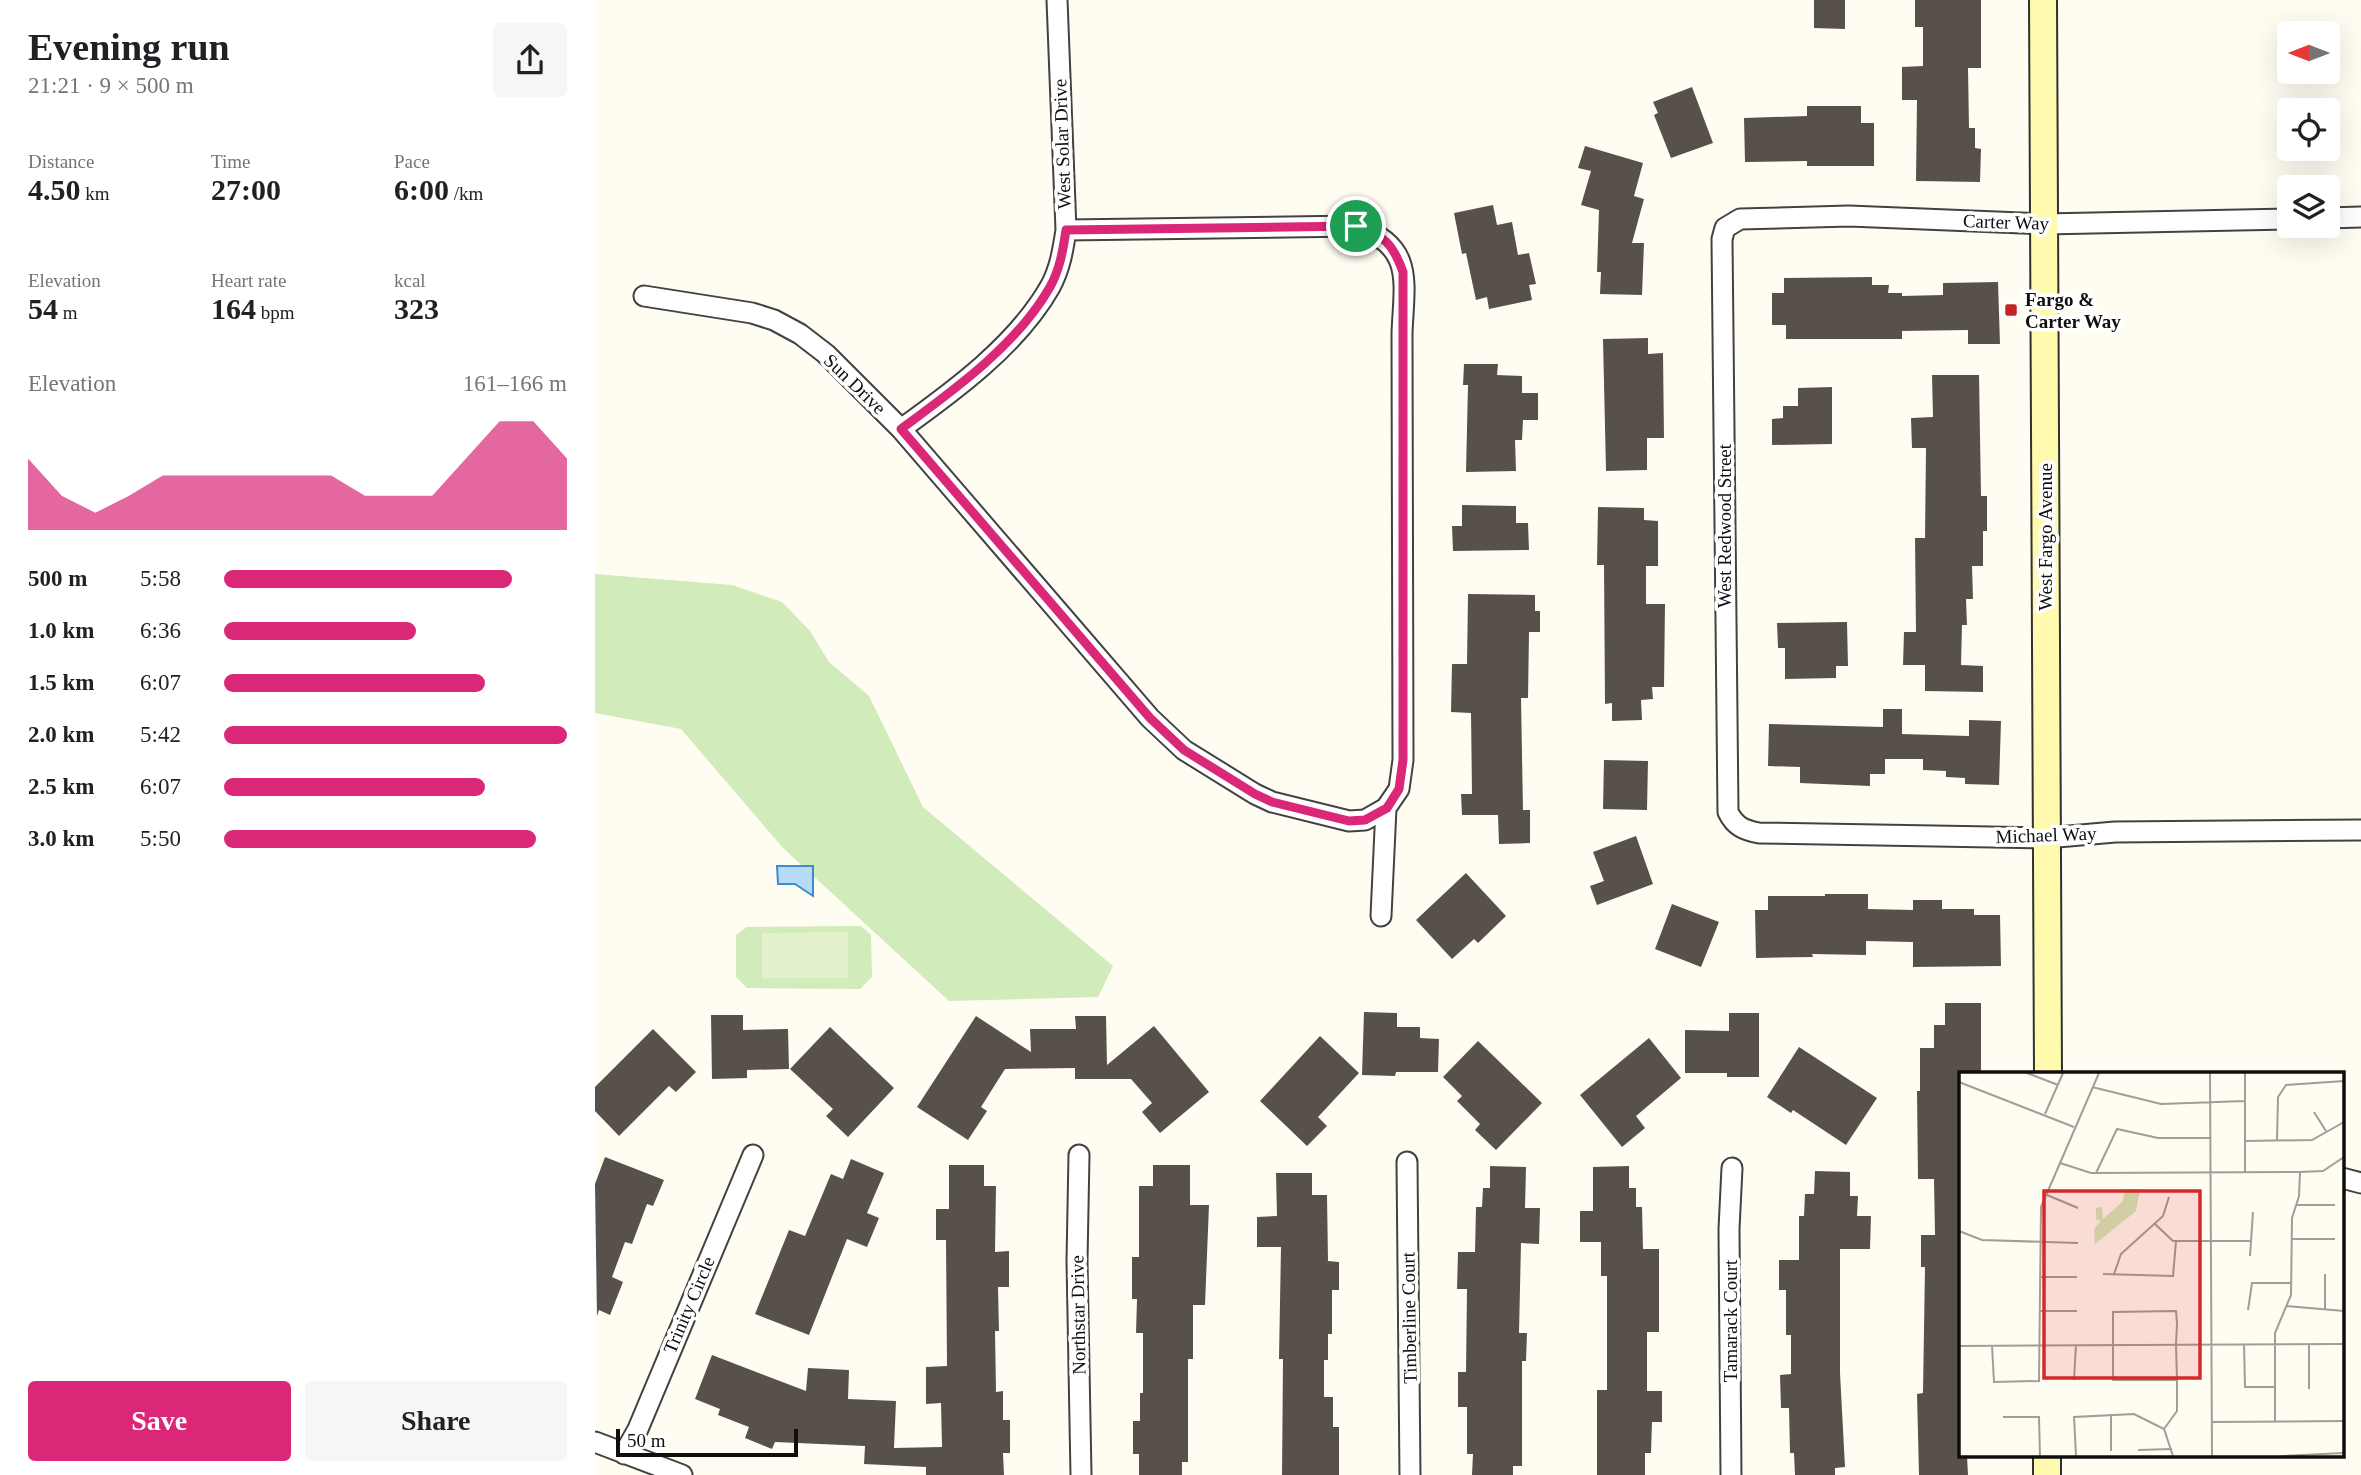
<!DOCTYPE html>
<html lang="en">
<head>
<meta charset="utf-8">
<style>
	body { margin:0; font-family:"Times New Roman",serif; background:#f6f6f6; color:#202124; height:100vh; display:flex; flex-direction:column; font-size:26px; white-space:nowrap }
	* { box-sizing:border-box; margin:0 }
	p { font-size:23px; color:#757577 }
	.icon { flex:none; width:38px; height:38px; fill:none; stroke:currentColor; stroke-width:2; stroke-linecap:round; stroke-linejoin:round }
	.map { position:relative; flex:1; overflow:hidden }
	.side { display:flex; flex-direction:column; background:#fff; width:595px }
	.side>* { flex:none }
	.needle { width:46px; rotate:270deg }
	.tools { position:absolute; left:1682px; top:21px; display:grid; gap:14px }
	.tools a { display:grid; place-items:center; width:63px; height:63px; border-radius:7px; background:#fff; box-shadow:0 7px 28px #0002; font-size:35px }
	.scale { position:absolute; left:21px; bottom:18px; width:182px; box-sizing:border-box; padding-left:7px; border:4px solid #0f0f0f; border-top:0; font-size:19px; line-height:24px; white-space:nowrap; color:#0f0f0f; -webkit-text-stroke:5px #fff; paint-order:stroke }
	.pin { position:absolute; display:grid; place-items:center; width:60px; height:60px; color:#fff; margin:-30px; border:4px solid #fff; border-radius:50%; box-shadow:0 2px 7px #0007 }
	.round { display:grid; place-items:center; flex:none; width:74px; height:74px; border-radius:7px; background:#f6f6f6 }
	.overview { display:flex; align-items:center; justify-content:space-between; height:119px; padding:0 28px }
	h1 { font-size:38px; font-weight:800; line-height:52px }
	.metrics { display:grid; grid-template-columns:repeat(3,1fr); gap:10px; height:119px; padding:7px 28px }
	.metrics div { display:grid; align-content:center }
	.metrics b { font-size:30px; font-weight:800 }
	.metrics small { font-size:19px; font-weight:400 }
	.metrics p { font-size:19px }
	.chart { height:196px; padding:14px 28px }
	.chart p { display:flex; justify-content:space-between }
	.chart svg { width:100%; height:126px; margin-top:7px; fill:#db2777; opacity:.7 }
	.button { display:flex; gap:14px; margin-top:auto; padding:14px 28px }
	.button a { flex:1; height:80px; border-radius:7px; background:#db2777; color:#fff; font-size:28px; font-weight:800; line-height:80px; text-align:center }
	.button a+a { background:#f6f6f6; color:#202124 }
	ul { padding:0 28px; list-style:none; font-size:23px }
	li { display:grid; grid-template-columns:112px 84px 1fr; align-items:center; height:52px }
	li i { height:18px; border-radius:9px; background:#db2777 }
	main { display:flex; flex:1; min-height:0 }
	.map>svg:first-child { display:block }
	.green { fill:#d1ebba }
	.pitch { fill:#e3f2cc }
	.water { fill:#b5dbf7; stroke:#3b8dcf; stroke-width:2 }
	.building { fill:#58514b }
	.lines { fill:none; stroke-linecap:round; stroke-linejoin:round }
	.minor-casing { stroke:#424242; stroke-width:23 }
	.secondary-casing { stroke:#313131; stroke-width:30 }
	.minor { stroke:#fff; stroke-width:19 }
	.secondary { stroke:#fffaad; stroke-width:26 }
	.route-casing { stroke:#fff; stroke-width:14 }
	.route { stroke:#db2777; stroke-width:9 }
	.poi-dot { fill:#c22424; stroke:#fff; stroke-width:2.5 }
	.labels { text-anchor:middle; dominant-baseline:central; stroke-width:7; stroke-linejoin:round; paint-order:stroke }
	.street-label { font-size:19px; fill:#0f0f0f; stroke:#fff }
	.poi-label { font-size:19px; font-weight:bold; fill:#0f0f0f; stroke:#fff; text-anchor:start }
	.inset-road { fill:none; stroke:#9f9e97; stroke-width:2 }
	.view { fill:#d62828; fill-opacity:0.15; stroke:#d62828; stroke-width:3.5 }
	.inset-edge { fill:none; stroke:#0f0f0f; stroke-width:3.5 }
</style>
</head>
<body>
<main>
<section class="side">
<div class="overview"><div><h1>Evening run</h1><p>21:21 · 9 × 500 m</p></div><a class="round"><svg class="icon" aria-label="share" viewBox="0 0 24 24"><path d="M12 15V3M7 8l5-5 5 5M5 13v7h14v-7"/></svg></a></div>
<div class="metrics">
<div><p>Distance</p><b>4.50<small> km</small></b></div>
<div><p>Time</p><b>27:00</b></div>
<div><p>Pace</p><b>6:00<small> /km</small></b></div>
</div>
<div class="metrics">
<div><p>Elevation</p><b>54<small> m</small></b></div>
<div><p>Heart rate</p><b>164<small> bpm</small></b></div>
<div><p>kcal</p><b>323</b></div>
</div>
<div class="chart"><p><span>Elevation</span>161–166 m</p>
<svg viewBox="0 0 160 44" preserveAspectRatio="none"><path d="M0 44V19L10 32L20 38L30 32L40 25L50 25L60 25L70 25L80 25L90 25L100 32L110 32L120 32L130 19L140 6L150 6L160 19V44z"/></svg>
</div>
<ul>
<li><b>500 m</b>5:58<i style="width:84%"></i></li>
<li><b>1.0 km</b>6:36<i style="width:56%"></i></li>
<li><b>1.5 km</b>6:07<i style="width:76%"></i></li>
<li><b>2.0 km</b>5:42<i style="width:100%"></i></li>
<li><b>2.5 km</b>6:07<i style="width:76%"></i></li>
<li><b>3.0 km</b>5:50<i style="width:91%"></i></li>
</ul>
<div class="button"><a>Save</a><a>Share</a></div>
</section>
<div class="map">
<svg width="1766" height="1475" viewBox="0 0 1766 1475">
	<rect width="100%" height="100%" fill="#fffdf2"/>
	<path class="green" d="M0 574 137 585 187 602 215 631 234 662 274 696 328 807 518 966 503 997 354 1001 188 848 86 729 0 713Z
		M266 926 276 935 277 977 265 989 152 988 141 977V935L152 927Z"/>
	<path class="pitch" d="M253 932V978H167V933Z"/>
	<path class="water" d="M182 866H218V896L200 884H183Z"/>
	<path class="building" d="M1219 0H1250V29L1219 28Z
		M1320 0H1386V68H1373L1374 128H1380V148L1386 149 1385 182 1321 181 1322 100H1307V67L1328 66V27H1320Z
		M1097 87 1118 143 1076 158 1059 115 1063 113 1058 102Z
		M1212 106H1266V123H1279V166H1212V161L1150 162 1149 118 1212 116Z
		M990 146 1048 163 1039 196 1049 199 1037 243H1049L1047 295 1005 294 1006 272H1002L1004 210 986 205 996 171 983 168Z
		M898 205 902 225 917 222 923 255 934 253 941 284 934 285 937 300 894 309 892 297 881 300 871 253 867 254 859 213Z
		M1277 277V285H1294L1293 293H1307V296L1348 295V283L1403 282 1405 344H1373V330L1307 331V339H1191V325H1177V293H1189V278Z
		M1053 338V354L1068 353 1069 438H1052V470L1011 471 1008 339Z
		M869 364H903L902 375 927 376V393H943V420H928L927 440H920L921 471 871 472 873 385H868Z
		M1337 375H1384L1386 496H1392V531H1388V566H1377L1378 599H1371L1372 625H1367L1366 665 1388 666V692L1330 691V665H1308L1309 632H1321L1320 538H1330L1331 448H1317L1316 418 1338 417Z
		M1237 387V444L1177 445V419L1188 418V406H1203V388Z
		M867 505 921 506V523H933L934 550 858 551 857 526H867Z
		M1003 507 1049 508V520L1063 521V566H1051V604H1070L1069 687H1057L1058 699 1046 700 1047 720 1017 721V703L1010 704 1009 565H1002Z
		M873 594 940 595V611H945V632H934L933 698H926L928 810H935V843L904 844 903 815H867L866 794H877L876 713 856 712 857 664H872Z
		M1252 622 1253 666H1241V678L1190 679V648H1183L1182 623Z
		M1288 709H1307V734L1374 736V720L1406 721 1404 785 1370 784V778L1351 777V771L1328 770V759H1290V774H1275V786L1205 783V767L1173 766 1174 724 1288 727Z
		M1009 760 1053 761 1052 810 1008 809Z
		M1041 836 1058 884 1002 905 995 886 1009 881 998 852Z
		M871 873 911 916 883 943 879 939 857 959 821 920Z
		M1230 894H1273V909L1318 910V900H1347V909H1379V915H1405L1406 966 1318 967V942L1271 941V955L1217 954 1218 957 1161 958 1160 910H1173V896H1230Z
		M1077 904 1124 922 1106 967 1060 949Z
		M1350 1003H1386V1074H1365V1456H1372L1373 1475H1324L1322 1394 1328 1393 1330 1267H1326V1235H1340L1339 1179H1323L1322 1091H1325V1048H1339V1025H1350Z
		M769 1012 802 1013V1027H825V1038L844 1039 843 1072H801L800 1076 767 1075Z
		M1134 1013H1164V1077H1132V1073H1090V1030L1134 1031Z
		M116 1015H148V1030L193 1029 194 1069 152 1070V1078L117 1079Z
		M381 1016 436 1052 435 1029H481L480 1016H511L512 1065 559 1026 614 1092 565 1133 547 1112 557 1103 536 1079H480V1068L410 1069 386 1107 392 1111 373 1140 322 1107Z
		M235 1027 299 1088 253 1137 231 1116 238 1109 195 1069Z
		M58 1029 101 1072 81 1092 74 1086 24 1136 0 1111V1087Z
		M725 1036 764 1073 723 1117 732 1126 712 1146 665 1101Z
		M1054 1038 1086 1078 1041 1116 1050 1128 1027 1147 985 1095Z
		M883 1041 947 1103 901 1150 880 1130 885 1124 862 1101 867 1096 848 1077Z
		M1204 1047 1282 1098 1251 1145 1198 1110 1196 1113 1172 1097Z
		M10 1157 69 1180 58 1206 52 1204 37 1244 30 1242 17 1277 28 1282 15 1315 4 1310 2 1316 0 1184Z
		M256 1159 289 1173 272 1213 284 1218 272 1247 252 1239 214 1335 160 1314 194 1230 210 1236 236 1174 248 1179Z
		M354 1165H389V1186H401L400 1252 414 1251V1287H403L404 1331H400L401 1392 408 1391V1420H415V1453H408L409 1475H331V1467L269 1464 270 1446 180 1442 177 1449 150 1438 154 1427 123 1415 125 1409 100 1399 117 1355 211 1391 213 1368 254 1370 253 1399 301 1401 299 1448 347 1447 346 1403 331 1404V1367L352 1366 351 1240H341V1209H354Z
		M558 1165H595V1205H614L610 1305H598V1359H593V1462H587V1475H544V1454H538V1421H545V1393H548V1333H541L542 1299H537V1257H544V1186H558Z
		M895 1166 931 1167 930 1208H945L944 1244 926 1243 924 1333H932L931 1361H927V1466H918V1475H877L878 1454H872V1407H863V1372H871L872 1289H862L863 1252H880L881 1207H887L888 1188H895Z
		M1034 1166V1188H1041V1207H1047L1048 1249H1064V1332H1052V1391H1067V1422H1057L1056 1453H1050V1475H1002V1390H1012V1276H1006V1242H985V1211H998V1167Z
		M1220 1171 1255 1172V1196H1263L1262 1216H1276L1275 1249H1245V1373L1250 1467 1240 1468V1475H1200L1199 1453H1195L1194 1408H1186L1185 1375 1196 1374V1335H1191V1290H1184V1260H1204V1216H1209L1210 1194H1219Z
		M681 1173H717V1195H732L733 1261 744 1262V1290H737V1334H733V1360H729V1397H738V1427H744V1475H687L688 1359H684L686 1247H662V1217L682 1216Z"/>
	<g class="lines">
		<defs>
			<path id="minor" d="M1732 218 1766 217
				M1694 219 1449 224 1254 216 1145 219 1130 228 1127 239 1133 812C1140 826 1148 830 1164 833L1451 838 1520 832 1766 830
				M49 296 157 313 179 320 205 334 231 354 306 429 555 718 589 750 660 794 677 802 754 821 770 820 791 808 804 789 808 760 807 333C809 282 820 246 761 226L471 230
				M306 429C359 391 422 345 455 287 465 269 468 250 471 230L462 0
				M786 916 791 808
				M484 1155 482 1261 486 1475
				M812 1162 815 1475
				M1747 1178 1766 1183
				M0 1442 87 1475
				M29 1454 43 1429 158 1155
				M1136 1475 1134 1229 1137 1168"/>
			<path id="secondary" d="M1448 0 1453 1074
				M1452 1475V1456"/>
		</defs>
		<use href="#minor" class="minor-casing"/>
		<use href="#secondary" class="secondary-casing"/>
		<use href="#minor" class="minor"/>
		<use href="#secondary" class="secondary"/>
	</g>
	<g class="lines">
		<defs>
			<path id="route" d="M761 226C789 235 798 244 808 272V760L804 789 792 808 770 820 754 821 677 802 660 794 589 750 555 718 306 429C359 390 422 345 455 287 465 269 468 250 471 230Z"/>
		</defs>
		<use href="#route" class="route-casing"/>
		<use href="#route" class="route"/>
	</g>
	<rect class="poi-dot" x="1409" y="303" width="14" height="14" rx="3.5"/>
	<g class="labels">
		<g class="street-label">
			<text transform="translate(467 144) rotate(-92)">West Solar Drive</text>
			<text transform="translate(1411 222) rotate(2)">Carter Way</text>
			<text transform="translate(260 384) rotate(44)">Sun Drive</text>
			<text transform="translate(1129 526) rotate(-90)">West Redwood Street</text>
			<text transform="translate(1450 537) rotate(-90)">West Fargo Avenue</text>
			<text transform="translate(1451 835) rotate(-2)">Michael Way</text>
			<text transform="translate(94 1305) rotate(-67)">Trinity Circle</text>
			<text transform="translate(483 1315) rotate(-91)">Northstar Drive</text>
			<text transform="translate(814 1318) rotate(-91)">Timberline Court</text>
			<text transform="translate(1135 1321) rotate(-90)">Tamarack Court</text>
		</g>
		<g class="poi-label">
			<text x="1430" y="299">Fargo &amp;<tspan x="1430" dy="22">Carter Way</tspan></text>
		</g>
	</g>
	<g transform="translate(1364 1072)">
		<rect width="385" height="385" fill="#fffdf2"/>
		<path d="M166 117H181L177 139 136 172 135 157 142 149 137 147V136L143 135 144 147 164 129Z" fill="#d1ebba"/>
		<path class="inset-road" d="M68 1 99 13M251 1 253 384M286 1V100M0 10 115 55M133 15 202 32 286 29M355 40 367 59M86 42 104 1M287 69 353 68 385 50M318 69 319 25 327 13 385 9M101 91 132 101 341 100 364 99 385 85M137 101 158 57 199 66H251M88 123 119 136M337 133H376M196 152 214 169H292M0 159 23 168 119 171M333 167H376M291 184 294 140M144 202 214 204 217 169M155 202 162 182 204 144 210 125M366 202V238M80 205H118M327 234 385 239M289 238 293 211H332M80 239H118M285 272 286 315H315M350 272V317M33 273 35 310 80 309 82 135 140 1M0 274 385 272M115 308 117 273M152 342V379M44 345H80L81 384M253 350 385 349M316 350V261L332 223 333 146 340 124 341 100M205 357 218 339V308L217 272 218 252 217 239 154 240V308H218M179 378 213 377M117 384 115 345 175 342 205 357 214 384M323 384 385 381"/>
		<path class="view" d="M85 119H241V306H85Z"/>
		<rect width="385" height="385" class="inset-edge"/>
	</g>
</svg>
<div class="tools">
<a><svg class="needle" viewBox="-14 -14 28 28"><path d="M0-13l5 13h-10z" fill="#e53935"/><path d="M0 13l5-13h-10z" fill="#757577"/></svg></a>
<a><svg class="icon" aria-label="locate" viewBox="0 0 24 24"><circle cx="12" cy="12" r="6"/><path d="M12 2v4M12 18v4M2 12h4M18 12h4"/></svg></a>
<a><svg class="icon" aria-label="layers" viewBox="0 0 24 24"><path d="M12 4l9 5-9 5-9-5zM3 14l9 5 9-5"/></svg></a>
</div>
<div class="scale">50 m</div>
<div class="pin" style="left:761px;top:226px;background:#1e9e55"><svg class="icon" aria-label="arrive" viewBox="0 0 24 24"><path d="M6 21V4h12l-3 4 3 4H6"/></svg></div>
</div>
</main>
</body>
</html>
